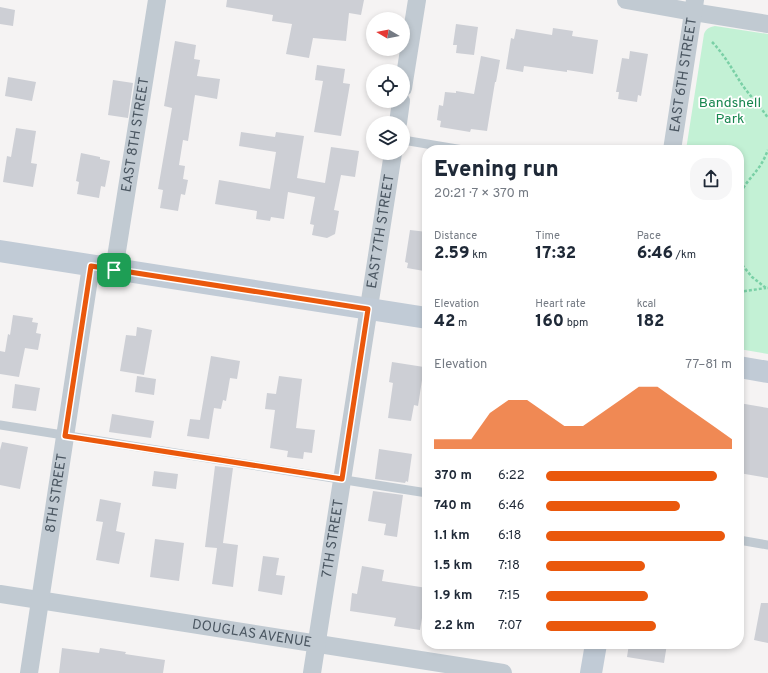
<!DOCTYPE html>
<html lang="en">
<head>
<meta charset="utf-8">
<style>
	body { margin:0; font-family:Overpass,sans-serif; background:#f6f6f7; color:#1f2937; height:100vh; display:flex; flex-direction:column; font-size:15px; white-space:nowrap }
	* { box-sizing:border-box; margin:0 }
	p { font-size:13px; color:#747a83 }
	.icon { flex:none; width:22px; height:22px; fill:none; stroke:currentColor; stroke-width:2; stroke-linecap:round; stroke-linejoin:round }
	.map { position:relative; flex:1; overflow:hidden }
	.side { position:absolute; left:422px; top:145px; width:322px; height:504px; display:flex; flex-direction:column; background:#fff; border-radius:16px; box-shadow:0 2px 6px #0003 }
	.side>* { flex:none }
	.needle { width:26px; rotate:280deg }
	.fabs { position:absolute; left:366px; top:12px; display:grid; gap:8px }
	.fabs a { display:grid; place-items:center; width:44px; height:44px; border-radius:50%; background:#fff; box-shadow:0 2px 6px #0003; font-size:20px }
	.pin { position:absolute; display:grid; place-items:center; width:34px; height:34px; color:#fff; margin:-17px; border-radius:8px; box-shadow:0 2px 6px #0006 }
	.round { display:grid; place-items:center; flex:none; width:42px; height:42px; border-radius:16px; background:#f6f6f7 }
	.overview { display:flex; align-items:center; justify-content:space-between; height:68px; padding:0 12px }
	h1 { font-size:22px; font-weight:800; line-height:30px }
	.metrics { display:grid; grid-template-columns:repeat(3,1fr); gap:6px; height:68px; padding:4px 12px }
	.metrics div { display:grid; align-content:center }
	.metrics b { font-size:17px; font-weight:800 }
	.metrics small { font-size:11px; font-weight:400 }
	.metrics p { font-size:11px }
	.chart { height:112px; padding:8px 12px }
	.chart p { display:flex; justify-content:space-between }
	.chart svg { width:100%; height:72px; margin-top:4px; fill:#ea580c; opacity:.7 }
	ul { padding:0 12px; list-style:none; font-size:13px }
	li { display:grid; grid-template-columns:64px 48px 1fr; align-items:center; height:30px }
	li i { height:10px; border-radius:5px; background:#ea580c }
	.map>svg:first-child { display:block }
	.green { fill:#c3f1d5 }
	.building { fill:#cdcfd5 }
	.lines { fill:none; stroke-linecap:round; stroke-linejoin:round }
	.path { stroke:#7ad0a6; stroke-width:2.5; stroke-dasharray:3 2; stroke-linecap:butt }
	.service { stroke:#c1cad2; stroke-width:9 }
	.minor { stroke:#c1cad2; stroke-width:18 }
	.secondary { stroke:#c1cbd6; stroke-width:22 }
	.route-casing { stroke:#fff; stroke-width:8 }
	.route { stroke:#ea580c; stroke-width:5 }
	.labels { text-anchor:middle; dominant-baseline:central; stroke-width:3.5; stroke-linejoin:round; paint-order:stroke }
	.street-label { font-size:14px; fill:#4a5661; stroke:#fff }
	.park-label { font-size:14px; fill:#17864f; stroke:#fff }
</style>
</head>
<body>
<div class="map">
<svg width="768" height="673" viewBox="0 0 768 673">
	<rect width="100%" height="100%" fill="#f5f3f3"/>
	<path class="green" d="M715 26 768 34V354L739 349V150H686L704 34C706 29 709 27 715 26Z"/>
	<path class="building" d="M227 0H364L361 15 349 13 346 41 313 38 309 58 286 54 292 24 272 21 273 15 226 7Z
		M0 7 15 10 13 26 0 24Z
		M456 24 478 27 474 55 456 53 457 45H453Z
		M553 28 573 31 572 36 598 40 593 74 567 70V72L524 66 523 72 506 69 511 38 514 39 516 29 552 35Z
		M175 41 196 45 194 59 200 60 197 76 220 79 217 99 195 95 188 141 183 140 179 165 185 166 183 179 188 180 185 195 181 194 178 211 160 208 163 190 158 189 172 108 164 106Z
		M630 51 648 54 641 96 638 95 637 102 618 99 619 92H616L622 58 629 59Z
		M481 56 500 60 496 82H495L487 131 471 129 470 132 440 127 441 121 437 120 439 105 443 106 445 92 456 93V91L474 94Z
		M317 65 345 69 343 83 350 84 341 136 314 132 323 81 315 80Z
		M8 77 36 82 32 101 5 96Z
		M113 80 133 83 128 118 108 115Z
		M16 128 36 131 31 163 37 164 33 187 3 182 7 156 11 157Z
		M241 132 275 137 276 132 304 136 297 178 325 183 331 147 359 151 355 177 341 175 334 210 339 211 335 234 327 238 312 235 314 225 310 224 315 197 288 192 284 219 271 217 270 221 256 219 257 211 215 204 219 180 270 189 276 152 239 146Z
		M81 153 100 157V159L110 161 105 187 101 186 99 198 77 194 79 182 76 181Z
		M410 230 427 232V266H425L424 271 407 268 408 263 405 262Z
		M13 315 33 318 32 322 38 323 36 333 41 334 38 350 25 348 19 377 0 374V351L5 352 8 334 10 335Z
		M137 327 152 330 144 375 120 371 126 335 136 336Z
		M211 356 240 361 237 379 230 378 226 401 223 400 221 409 214 408 209 439 187 436 190 419 200 420Z
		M392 362 424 367 418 406 414 405 411 421 388 418 393 383 389 382Z
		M137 376 156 379 154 395 135 392Z
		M279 376 302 379 296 428 315 430 312 453 304 452 303 459 287 457 288 451 270 448 275 410 265 409 267 393 276 394Z
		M15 384 40 388 36 411 12 408Z
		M739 403 768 408V478L739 473Z
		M112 414 154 421 151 438 109 432Z
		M2 442 28 447 20 489 0 485V450Z
		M379 449 412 454 408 482 406 481 405 483 375 479Z
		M215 466 233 468 223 543 238 545 233 587 212 584 217 548 205 547Z
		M154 471 178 474 176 489 152 486Z
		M373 491 403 495 397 537 384 535 386 524 368 521Z
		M100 499 121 503 116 531 125 533 119 564 96 560 103 522 96 521Z
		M155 539 184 543 179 581 150 577Z
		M263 556 279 558 276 575 285 576 282 595 258 591Z
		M362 566 384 570 382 581 427 588 420 630 394 626 396 618 350 611 352 593 357 594Z
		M761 603H768V643L754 640Z
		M629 644H667L664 663 627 657Z
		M62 648 99 653 100 648 126 652 125 654 165 660 163 673H59Z"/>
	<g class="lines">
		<path class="path" d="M712 42C725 55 733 71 743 86 751 97 761 107 768 118
			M739 197C742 187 751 178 757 170 762 164 765 157 768 150
			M739 261 752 277 766 288H768
			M739 292 766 288"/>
		<path class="service" d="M403 140 463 150
			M0 425 427 493
			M739 540 768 545"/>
		<g class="minor">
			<path d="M626 0 693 12 768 24"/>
			<path d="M403 88 417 0"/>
			<path d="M398 123 401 101"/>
			<path id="s1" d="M672 150 695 0"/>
			<path id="s2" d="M114 270 157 0"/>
			<path id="s3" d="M0 594 503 673"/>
			<path id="s4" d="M29 673 91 266"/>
			<path id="s5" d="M312 673 393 153"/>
		</g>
		<path class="secondary" d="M0 251 427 318
			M739 367 768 372
			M591 673 596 644"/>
	</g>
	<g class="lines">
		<defs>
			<path id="route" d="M91 266 368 309 342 479 65 436Z"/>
		</defs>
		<use href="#route" class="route-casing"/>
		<use href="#route" class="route"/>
	</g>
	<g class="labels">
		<g class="street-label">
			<text stroke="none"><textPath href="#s1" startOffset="76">EAST 6TH STREET</textPath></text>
			<text stroke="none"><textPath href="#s2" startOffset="137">EAST 8TH STREET</textPath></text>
			<text stroke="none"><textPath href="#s5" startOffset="447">EAST 7TH STREET</textPath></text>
			<text stroke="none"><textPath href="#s4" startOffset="182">8TH STREET</textPath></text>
			<text stroke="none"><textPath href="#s5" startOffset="136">7TH STREET</textPath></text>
			<text stroke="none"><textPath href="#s3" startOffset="255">DOUGLAS AVENUE</textPath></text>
		</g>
		<g class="park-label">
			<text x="730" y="103">Bandshell<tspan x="730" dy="16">Park</tspan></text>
		</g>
	</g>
</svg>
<div class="fabs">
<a><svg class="needle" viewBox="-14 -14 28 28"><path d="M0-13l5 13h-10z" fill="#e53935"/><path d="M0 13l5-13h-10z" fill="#747a83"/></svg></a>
<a><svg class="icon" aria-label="locate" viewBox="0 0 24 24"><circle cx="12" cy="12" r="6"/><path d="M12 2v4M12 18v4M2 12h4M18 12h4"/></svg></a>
<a><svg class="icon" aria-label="layers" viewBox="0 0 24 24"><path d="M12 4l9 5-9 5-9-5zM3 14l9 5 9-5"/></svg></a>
</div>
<div class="pin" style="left:114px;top:270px;background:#1e9e55"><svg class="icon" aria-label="arrive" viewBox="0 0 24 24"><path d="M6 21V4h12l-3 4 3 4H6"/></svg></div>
<section class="side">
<div class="overview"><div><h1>Evening run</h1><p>20:21 · 7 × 370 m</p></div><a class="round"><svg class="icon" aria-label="share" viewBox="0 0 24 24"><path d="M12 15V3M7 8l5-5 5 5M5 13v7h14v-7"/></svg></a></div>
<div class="metrics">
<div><p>Distance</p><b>2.59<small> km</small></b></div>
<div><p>Time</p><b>17:32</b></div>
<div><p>Pace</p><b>6:46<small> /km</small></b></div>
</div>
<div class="metrics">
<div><p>Elevation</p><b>42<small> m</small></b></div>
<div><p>Heart rate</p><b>160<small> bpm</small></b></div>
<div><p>kcal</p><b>182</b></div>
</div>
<div class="chart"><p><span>Elevation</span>77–81 m</p>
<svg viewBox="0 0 160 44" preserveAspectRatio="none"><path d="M0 44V38L10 38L20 38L30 22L40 14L50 14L60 22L70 30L80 30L90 22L100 14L110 6L120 6L130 14L140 22L150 30L160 38V44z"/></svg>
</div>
<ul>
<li><b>370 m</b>6:22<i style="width:92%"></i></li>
<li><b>740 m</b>6:46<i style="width:72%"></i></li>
<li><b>1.1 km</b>6:18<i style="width:96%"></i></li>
<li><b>1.5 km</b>7:18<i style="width:53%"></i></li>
<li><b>1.9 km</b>7:15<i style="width:55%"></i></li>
<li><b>2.2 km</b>7:07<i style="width:59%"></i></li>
</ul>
</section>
</div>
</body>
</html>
